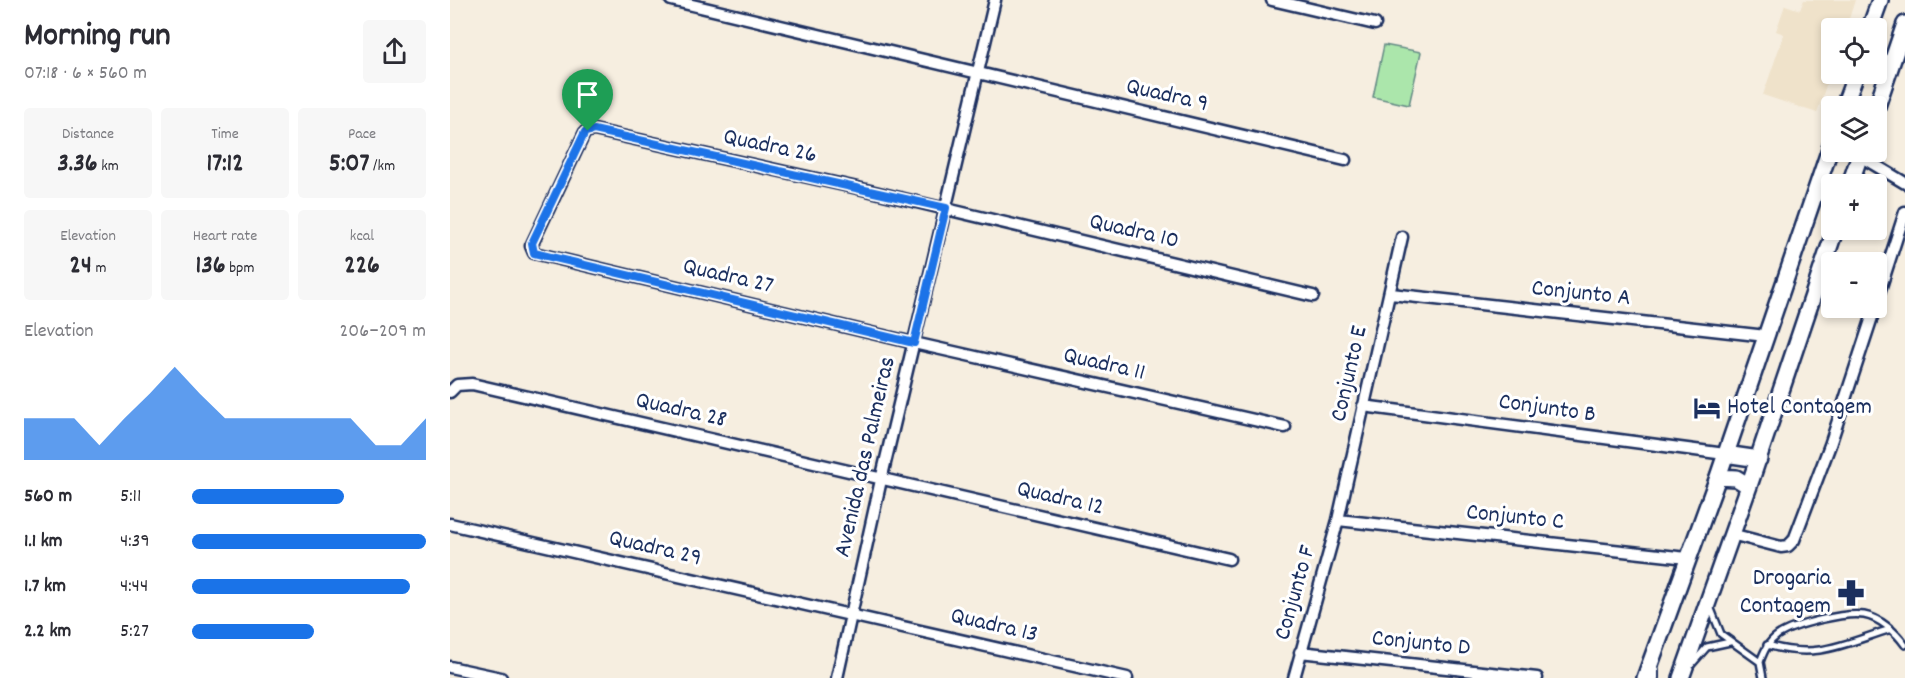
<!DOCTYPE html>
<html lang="en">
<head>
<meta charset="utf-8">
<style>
	body { margin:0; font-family:Dekko,sans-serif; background:#f7f7f7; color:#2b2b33; height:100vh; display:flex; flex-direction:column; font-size:22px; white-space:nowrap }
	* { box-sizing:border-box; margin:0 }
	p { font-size:20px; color:#7c7c81 }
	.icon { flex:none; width:33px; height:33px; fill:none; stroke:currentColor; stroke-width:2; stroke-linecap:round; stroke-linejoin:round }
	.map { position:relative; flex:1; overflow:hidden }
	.sheet { display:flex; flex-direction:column; background:#fff; width:450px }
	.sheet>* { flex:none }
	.controls { position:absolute; left:1371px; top:18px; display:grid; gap:12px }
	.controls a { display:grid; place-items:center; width:66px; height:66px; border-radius:6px; background:#fff; box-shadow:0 3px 9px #0003; font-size:30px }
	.pin { position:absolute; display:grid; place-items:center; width:51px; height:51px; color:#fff; margin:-62px -26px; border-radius:50% 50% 50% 0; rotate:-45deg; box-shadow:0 0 6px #0007 }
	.pin .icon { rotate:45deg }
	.round { display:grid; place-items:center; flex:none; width:63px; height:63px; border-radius:6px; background:#f7f7f7 }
	.summary { display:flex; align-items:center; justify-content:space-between; height:102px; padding:0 24px }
	h1 { font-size:33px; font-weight:800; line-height:45px }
	.metrics { display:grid; grid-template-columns:repeat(3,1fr); gap:9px; height:102px; padding:6px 24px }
	.metrics div { display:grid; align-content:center; border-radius:6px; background:#f7f7f7; text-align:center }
	.metrics b { font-size:26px; font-weight:800 }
	.metrics small { font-size:16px; font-weight:400 }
	.metrics p { font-size:16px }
	.chart { height:168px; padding:12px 24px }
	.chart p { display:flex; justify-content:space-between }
	.chart svg { width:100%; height:108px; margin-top:6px; fill:#1a73e8; opacity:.7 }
	ul { padding:0 24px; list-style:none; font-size:20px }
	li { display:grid; grid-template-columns:96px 72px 1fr; align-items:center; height:45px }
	li i { height:15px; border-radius:8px; background:#1a73e8 }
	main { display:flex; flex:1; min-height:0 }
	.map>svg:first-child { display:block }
	.built { fill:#efe2ca }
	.green { fill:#abe6ab; stroke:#638a84; stroke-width:1.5 }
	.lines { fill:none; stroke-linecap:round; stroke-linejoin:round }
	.service-casing { stroke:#1b2f5e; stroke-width:10 }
	.minor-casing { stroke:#1b2f5e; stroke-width:15 }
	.secondary-casing { stroke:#1b2f5e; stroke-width:20 }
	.primary-casing { stroke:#1b2f5e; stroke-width:22 }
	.service { stroke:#fff; stroke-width:5 }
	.minor { stroke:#fff; stroke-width:10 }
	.secondary { stroke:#fff; stroke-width:15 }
	.primary { stroke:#fff; stroke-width:18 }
	.route-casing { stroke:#fff; stroke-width:12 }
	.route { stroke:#1a73e8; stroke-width:8 }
	.labels { text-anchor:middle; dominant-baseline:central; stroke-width:6; stroke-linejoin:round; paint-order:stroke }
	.street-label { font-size:24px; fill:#1b2f5e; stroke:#fff }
	.poi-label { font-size:24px; fill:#1b2f5e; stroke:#fff; text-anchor:start }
</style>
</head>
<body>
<main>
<section class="sheet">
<div class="summary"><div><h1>Morning run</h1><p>07:18 · 6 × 560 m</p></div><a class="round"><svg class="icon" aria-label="share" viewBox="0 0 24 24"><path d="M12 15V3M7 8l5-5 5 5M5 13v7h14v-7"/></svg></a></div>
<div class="metrics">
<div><p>Distance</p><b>3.36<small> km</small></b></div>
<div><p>Time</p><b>17:12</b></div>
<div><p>Pace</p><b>5:07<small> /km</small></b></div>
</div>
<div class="metrics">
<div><p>Elevation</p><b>24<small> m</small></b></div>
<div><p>Heart rate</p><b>136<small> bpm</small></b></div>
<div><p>kcal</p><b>226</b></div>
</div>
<div class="chart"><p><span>Elevation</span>206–209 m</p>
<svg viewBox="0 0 160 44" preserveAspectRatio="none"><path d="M0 44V27L10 27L20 27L30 38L40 27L50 17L60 6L70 17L80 27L90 27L100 27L110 27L120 27L130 27L140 38L150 38L160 27V44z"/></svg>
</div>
<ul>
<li><b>560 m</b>5:11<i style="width:65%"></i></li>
<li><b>1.1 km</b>4:39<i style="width:100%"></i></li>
<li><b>1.7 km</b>4:44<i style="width:93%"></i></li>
<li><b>2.2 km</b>5:27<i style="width:52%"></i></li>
</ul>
</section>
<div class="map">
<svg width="1455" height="678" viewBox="0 0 1455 678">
	<rect width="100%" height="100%" fill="#f6eee0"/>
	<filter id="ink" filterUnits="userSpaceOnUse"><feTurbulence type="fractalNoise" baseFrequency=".0167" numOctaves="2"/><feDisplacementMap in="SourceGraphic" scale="12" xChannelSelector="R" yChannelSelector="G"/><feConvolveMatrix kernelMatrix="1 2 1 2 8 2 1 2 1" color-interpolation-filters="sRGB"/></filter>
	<g filter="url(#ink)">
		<path class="built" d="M1354 0H1405L1396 28H1382L1381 70 1367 113 1313 95 1334 34 1326 31 1335 5 1350 10Z"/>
		<path class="green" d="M934 45 971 52 959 105 923 97Z"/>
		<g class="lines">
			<defs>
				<path id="service" d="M1261 609 1271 634 1310 662 1313 678
					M1317 645C1367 660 1393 644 1441 629
					M1310 662C1314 651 1318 642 1328 635 1345 624 1395 612 1414 615 1430 618 1446 632 1455 645
					M1242 664 1257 647 1280 642"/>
				<path id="minor" d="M221 0 895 160
					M822 0 925 24
					M1410 156 1455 183
					M941 294 1316 336
					M1426 302 1455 212
					M0 392 7 385 22 384 779 559
					M913 406 1275 454
					M835 427 464 343 84 253 81 246 135 132 144 130 412 189 863 296
					M888 520 1237 558
					M0 524 677 678
					M1281 534 1331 547 1338 546 1344 540 1380 445 1425 308
					M850 652 1087 678
					M0 667 51 678
					M387 678 431 480 545 0
					M844 678 888 520 952 237"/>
				<path id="secondary" d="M1420 28 1430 0
					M1394 106 1406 74
					M1426 109 1455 24
					M1400 184 1411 152
					M1275 454 1309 459
					M1268 477 1286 478 1299 486
					M1195 678 1268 477 1382 143
					M1231 678 1299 486 1385 230"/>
				<path id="primary" d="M1199 678V671"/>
			</defs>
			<use href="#service" class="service-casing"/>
			<use href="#minor" class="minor-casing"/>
			<use href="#secondary" class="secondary-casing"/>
			<use href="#primary" class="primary-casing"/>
			<use href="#service" class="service"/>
			<use href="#minor" class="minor"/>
			<use href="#secondary" class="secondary"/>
			<use href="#primary" class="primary"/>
		</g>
	</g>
	<g class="lines" filter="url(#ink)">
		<defs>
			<path id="route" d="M144 130 496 208 464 343 84 253 82 243 135 132Z"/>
		</defs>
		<use href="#route" class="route-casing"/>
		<use href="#route" class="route"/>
	</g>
	<defs>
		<symbol id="hotel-bare" viewBox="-9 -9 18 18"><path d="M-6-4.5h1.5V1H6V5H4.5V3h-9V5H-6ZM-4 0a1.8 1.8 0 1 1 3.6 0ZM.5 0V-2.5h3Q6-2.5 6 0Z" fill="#1b2f5e" stroke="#fff" stroke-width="2.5" paint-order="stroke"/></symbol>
		<symbol id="pharmacy-bare" viewBox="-9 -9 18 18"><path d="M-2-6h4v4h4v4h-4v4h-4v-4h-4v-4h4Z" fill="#1b2f5e" stroke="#fff" stroke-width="2.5" paint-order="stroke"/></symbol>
	</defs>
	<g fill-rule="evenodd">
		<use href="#hotel-bare" x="1238" y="389" width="38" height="38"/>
		<use href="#pharmacy-bare" x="1382" y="574" width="38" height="38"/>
	</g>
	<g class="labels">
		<g class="street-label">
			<text transform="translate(717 96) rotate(13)">Quadra 9</text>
			<text transform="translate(320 147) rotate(12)">Quadra 26</text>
			<text transform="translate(684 232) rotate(13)">Quadra 10</text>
			<text transform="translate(278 277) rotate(13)">Quadra 27</text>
			<text transform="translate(1131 294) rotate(6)">Conjunto A</text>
			<text transform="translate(654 365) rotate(13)">Quadra 11</text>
			<text transform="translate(900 374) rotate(-77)">Conjunto E</text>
			<text transform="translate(1097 409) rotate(8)">Conjunto B</text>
			<text transform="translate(231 411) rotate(13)">Quadra 28</text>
			<text transform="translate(416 457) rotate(-77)">Avenida das Palmeiras</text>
			<text transform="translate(610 499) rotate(13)">Quadra 12</text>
			<text transform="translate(1065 518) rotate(6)">Conjunto C</text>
			<text transform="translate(205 549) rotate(13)">Quadra 29</text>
			<text transform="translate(846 593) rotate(-74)">Conjunto F</text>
			<text transform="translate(544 626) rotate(13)">Quadra 13</text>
			<text transform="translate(971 644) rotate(6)">Conjunto D</text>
		</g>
		<g class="poi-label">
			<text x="1277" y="408">Hotel Contagem</text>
			<text x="1381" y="579" text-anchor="end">Drogaria<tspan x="1381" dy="28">Contagem</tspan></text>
		</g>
	</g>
</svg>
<div class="controls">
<a><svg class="icon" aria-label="locate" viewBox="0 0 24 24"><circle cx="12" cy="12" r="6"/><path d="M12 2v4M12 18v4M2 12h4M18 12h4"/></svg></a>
<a><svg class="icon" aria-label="layers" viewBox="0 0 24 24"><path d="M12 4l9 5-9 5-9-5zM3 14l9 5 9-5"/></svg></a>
<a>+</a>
<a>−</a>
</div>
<div class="pin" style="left:138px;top:131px;background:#1e9e55"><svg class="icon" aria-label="arrive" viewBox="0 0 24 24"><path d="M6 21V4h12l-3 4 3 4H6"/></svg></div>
</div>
</main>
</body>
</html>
